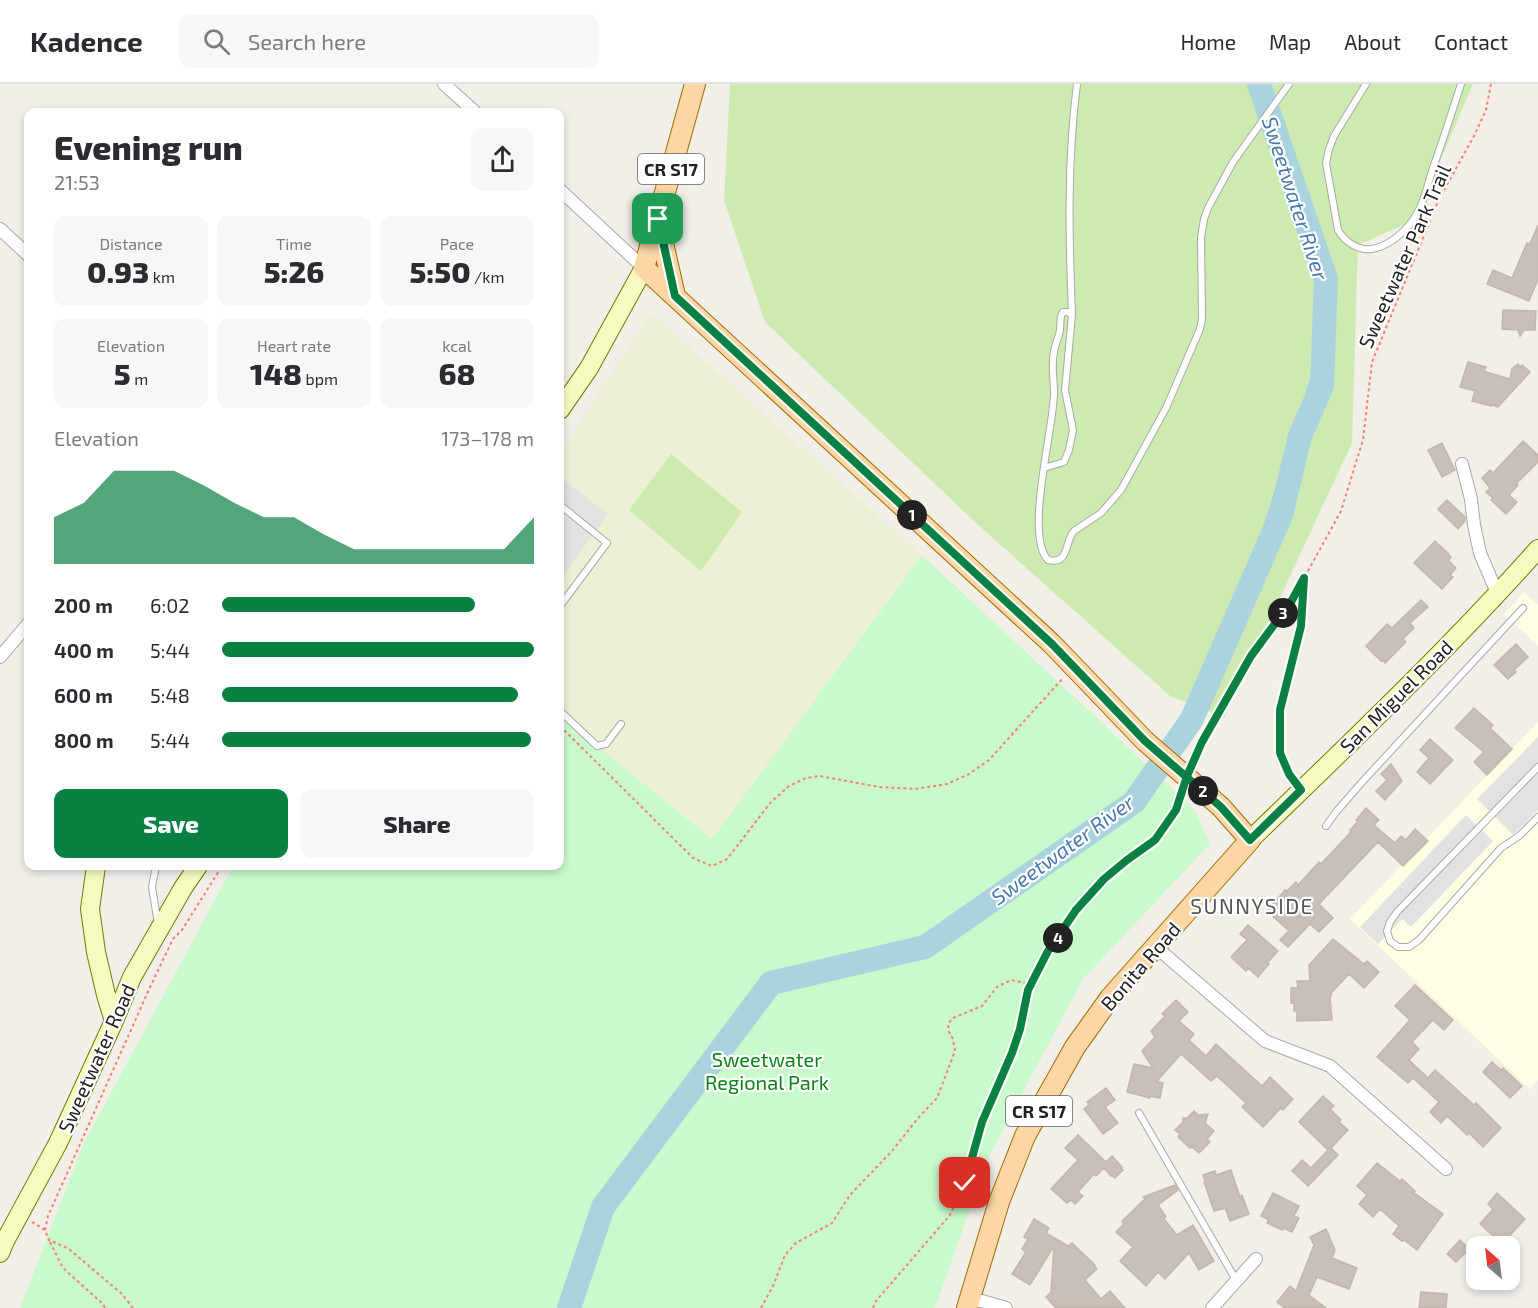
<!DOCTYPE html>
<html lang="en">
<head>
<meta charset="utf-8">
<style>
	body { margin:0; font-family:"Exo 2",sans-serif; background:#f7f7f7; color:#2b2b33; height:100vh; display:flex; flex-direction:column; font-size:22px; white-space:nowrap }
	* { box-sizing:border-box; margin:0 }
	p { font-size:20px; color:#7c7c81 }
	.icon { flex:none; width:33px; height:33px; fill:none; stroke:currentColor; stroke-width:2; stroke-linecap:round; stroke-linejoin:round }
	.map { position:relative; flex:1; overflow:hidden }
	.details { position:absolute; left:24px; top:24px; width:540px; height:762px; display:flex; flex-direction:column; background:#fff; border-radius:12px; box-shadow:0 3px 9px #0003 }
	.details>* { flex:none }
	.needle { width:39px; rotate:332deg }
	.controls { position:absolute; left:1466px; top:1152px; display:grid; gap:12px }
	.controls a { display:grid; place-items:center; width:54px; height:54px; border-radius:12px; background:#fff; box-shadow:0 3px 9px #0003; font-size:30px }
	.pin { position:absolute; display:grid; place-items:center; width:51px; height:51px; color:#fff; margin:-26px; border-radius:12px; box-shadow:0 3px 9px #0006 }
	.km { position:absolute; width:30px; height:30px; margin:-15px; border-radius:50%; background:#222; color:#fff; font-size:16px; line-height:30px; text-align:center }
	.round { display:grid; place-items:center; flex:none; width:63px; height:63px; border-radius:12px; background:#f7f7f7 }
	.headline { display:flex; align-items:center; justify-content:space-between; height:102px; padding:0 30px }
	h1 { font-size:33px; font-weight:800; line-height:45px }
	.metrics { display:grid; grid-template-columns:repeat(3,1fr); gap:9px; height:102px; padding:6px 30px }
	.metrics div { display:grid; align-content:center; border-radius:12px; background:#f7f7f7; text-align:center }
	.metrics b { font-size:30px; font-weight:800 }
	.metrics small { font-size:16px; font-weight:400 }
	.metrics p { font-size:16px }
	.chart { height:168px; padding:12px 30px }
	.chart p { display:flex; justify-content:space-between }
	.chart svg { width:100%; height:108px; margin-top:6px; fill:#0b8043; opacity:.7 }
	.cta { display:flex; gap:12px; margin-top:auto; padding:12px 30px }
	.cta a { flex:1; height:69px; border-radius:12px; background:#0b8043; color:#fff; font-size:24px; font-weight:800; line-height:69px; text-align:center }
	.cta a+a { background:#f7f7f7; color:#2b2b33 }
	ul { padding:0 30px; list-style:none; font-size:20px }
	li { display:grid; grid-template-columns:96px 72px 1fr; align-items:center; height:45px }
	li i { height:15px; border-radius:8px; background:#0b8043 }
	header { display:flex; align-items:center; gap:36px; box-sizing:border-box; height:84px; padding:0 30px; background:#fff; border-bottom:2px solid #e1e1e2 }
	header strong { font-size:28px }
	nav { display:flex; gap:33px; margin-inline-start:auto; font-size:21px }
	.search { width:420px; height:54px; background:#f7f7f7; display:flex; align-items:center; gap:15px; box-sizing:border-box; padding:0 21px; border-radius:12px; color:#7c7c81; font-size:22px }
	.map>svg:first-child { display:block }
	.education { fill:#ffffe5 }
	.farmland { fill:#eef0d5 }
	.grass { fill:#cdebb0 }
	.park { fill:#c8facc }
	.parking { fill:#e2e2e2 }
	.water { fill:#aad3df }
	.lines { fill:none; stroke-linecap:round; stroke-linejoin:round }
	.river { stroke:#aad3df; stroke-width:24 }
	.building { fill:#c7bfb8; stroke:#c4b6ab; stroke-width:1.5 }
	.lane-casing { stroke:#a9a9a9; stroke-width:8 }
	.street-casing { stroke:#a9a9a9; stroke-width:14 }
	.secondary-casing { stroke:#707d05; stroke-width:20 }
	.primary-casing { stroke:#a06b00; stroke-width:22 }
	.path { stroke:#fa8072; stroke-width:2; stroke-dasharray:3 3; stroke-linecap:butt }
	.lane { stroke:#fff; stroke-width:6 }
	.street { stroke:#fff; stroke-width:12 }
	.secondary { stroke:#f7fabf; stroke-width:18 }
	.primary { stroke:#fcd6a4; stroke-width:20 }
	.primary-bridge-casing { stroke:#a06b00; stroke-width:22; stroke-linecap:butt }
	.primary-bridge { stroke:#fcd6a4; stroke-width:20 }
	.route-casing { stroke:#fff; stroke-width:12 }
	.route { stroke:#0b8043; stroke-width:8 }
	.labels { text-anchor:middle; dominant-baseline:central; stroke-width:4.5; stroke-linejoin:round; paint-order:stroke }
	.shield { fill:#fff; stroke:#646464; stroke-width:1.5 }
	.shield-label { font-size:18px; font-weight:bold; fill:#222 }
	.street-label { font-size:20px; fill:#222; stroke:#fff }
	.park-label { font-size:20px; fill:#0c8416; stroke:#fff }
	.water-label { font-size:21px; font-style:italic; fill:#4a7aab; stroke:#fff }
	.neighbourhood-label { font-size:21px; letter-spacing:1.5px; fill:#555; stroke:#fff }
</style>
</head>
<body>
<header>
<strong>Kadence</strong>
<div class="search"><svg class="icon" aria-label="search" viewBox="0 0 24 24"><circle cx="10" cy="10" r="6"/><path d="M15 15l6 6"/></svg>Search here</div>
<nav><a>Home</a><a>Map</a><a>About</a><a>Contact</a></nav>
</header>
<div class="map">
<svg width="1538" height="1224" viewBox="0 0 1538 1224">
	<rect width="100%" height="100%" fill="#f2efe9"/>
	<path class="education" d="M1524 508 1538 521V562L1504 530Z
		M1538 638V996L1530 1005 1350 835Z"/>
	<path class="farmland" d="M651 229 922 471 712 755 560 632V368Z"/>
	<path class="grass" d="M730 0H1473L1415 136 1358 161 1352 359 1224 634 1170 612 976 439 765 238 724 116Z
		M671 370 742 428 701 487 629 426Z"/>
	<path class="park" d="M922 471 1194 725 1210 760 1083 895 989 1072 935 1224H20L83 1061 233 782H560V632L712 755Z"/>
	<path class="parking" d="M560 393 608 430 560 496Z
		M1538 653V726L1513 751 1477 715Z
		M1466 731 1493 757 1411 843 1402 835 1378 860 1360 843Z"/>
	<path class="water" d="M1252 0H1257L1280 78 1320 193 1318 282 1259 473 1199 609 1193 606 1257 462 1315 279 1314 197 1275 80Z"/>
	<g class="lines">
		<path class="river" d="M569 1224 603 1123 771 899 925 863 1134 718 1192 635 1281 431 1300 352 1322 302 1326 195 1259 0"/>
	</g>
	<path class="building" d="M1538 141V195L1529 217 1487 200 1493 186 1512 194 1527 159 1530 160Z
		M1503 226 1536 227 1535 246H1524L1520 252 1518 246 1502 245Z
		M1468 278 1486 283 1484 287 1486 288 1510 295 1512 285 1518 280 1520 283 1522 281 1530 288 1498 323 1492 321 1491 322 1472 317 1475 307 1460 303Z
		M1523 357 1538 371V378L1516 400 1518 401 1509 411 1517 418 1506 430 1491 416 1493 414 1486 408 1490 404 1482 394 1490 386 1493 389Z
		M1442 359 1455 386 1442 393 1428 366Z
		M1447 416 1465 433V437L1458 445 1438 425Z
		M1435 457 1448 469V470L1451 473 1448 476 1456 484 1450 491 1453 493 1442 505 1414 479Z
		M1421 516 1428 523 1410 539 1414 544 1403 555 1406 558 1385 579 1383 576 1381 577 1366 562 1387 540 1392 544Z
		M1516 560 1528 573 1514 586 1516 588 1508 595 1494 581Z
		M1474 624 1493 641 1490 644 1512 665 1487 691 1474 678 1484 668 1455 644Z
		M1430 655 1453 676 1430 700 1417 688 1429 674 1420 666Z
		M1391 680 1402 697 1385 716 1376 707 1387 696 1381 690Z
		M1366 724 1379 736 1374 741 1395 759 1401 752 1406 756 1415 745 1428 757 1403 782 1378 758 1319 820 1333 834 1319 848 1310 840 1288 863 1280 856 1289 847 1267 827 1285 806 1287 807 1296 798 1298 801 1319 778 1321 780 1351 748 1350 746 1358 737 1356 736Z
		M1248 841 1278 867 1267 879 1269 880 1258 893 1248 884 1246 887 1231 873 1247 856 1240 850Z
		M1333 855 1364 880 1367 877 1379 888 1364 904 1349 890 1332 908 1330 914 1332 936 1297 937V927H1294V919H1291V904H1298L1297 897H1310L1309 881Z
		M1415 901 1453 936 1444 946 1433 936 1412 958 1419 965 1409 976 1428 994 1435 986 1474 1021 1476 1019 1501 1044 1483 1063 1469 1049 1467 1051 1447 1032 1441 1039 1430 1028 1439 1018 1413 994 1408 999 1377 973 1410 936 1395 922Z
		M1176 916 1188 928 1179 937 1194 950 1189 956 1206 972 1216 960 1262 1002 1270 993 1293 1015 1283 1026 1281 1024 1263 1043 1242 1023 1246 1019 1217 992 1211 997 1181 970 1157 997 1163 999 1160 1014 1150 1012V1014L1127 1008 1134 980 1153 984 1142 967 1155 953 1151 947 1165 932 1162 930Z
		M1492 978 1501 986 1503 984 1522 1002 1510 1014 1483 988Z
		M1106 1004 1115 1016 1105 1023 1118 1039 1103 1050 1084 1025 1089 1021 1087 1018Z
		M1323 1012 1334 1022 1330 1025 1341 1036 1339 1038 1348 1046 1331 1064 1338 1071 1308 1102 1292 1087 1302 1076 1311 1084 1328 1066 1299 1038Z
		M1194 1027 1198 1031 1208 1030 1205 1039 1214 1047 1207 1055 1210 1058 1199 1069 1192 1063 1190 1064 1178 1053 1180 1050 1175 1046 1183 1038V1034H1187Z
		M1078 1051 1106 1078 1112 1072 1122 1083 1121 1084 1123 1086 1115 1094 1112 1091 1111 1092 1104 1084 1096 1092 1094 1090 1078 1108 1083 1112 1075 1120 1071 1116 1067 1119 1051 1105 1078 1076 1065 1064Z
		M1377 1079 1400 1097 1402 1095 1415 1107 1413 1108 1443 1130 1417 1166 1404 1156 1402 1157 1393 1150 1399 1142 1380 1125 1373 1133 1359 1120 1367 1111 1357 1102Z
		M1231 1086 1240 1113 1242 1111 1249 1130 1230 1137 1225 1124 1214 1127 1204 1098 1205 1097 1203 1091 1215 1087 1216 1091Z
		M1175 1101 1178 1106 1158 1121 1166 1133 1164 1135 1177 1151 1193 1141 1214 1177 1199 1186 1189 1169 1165 1195 1158 1188 1146 1202 1120 1177 1133 1163 1116 1148 1124 1140 1122 1137 1145 1115 1143 1113Z
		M1273 1109 1299 1122 1294 1132 1299 1134 1292 1148 1283 1144 1282 1146 1267 1139 1269 1136 1261 1132Z
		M1497 1109 1525 1135 1502 1160 1480 1140 1493 1125 1488 1120Z
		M1034 1135 1049 1144 1046 1149 1068 1162 1072 1159 1095 1181 1094 1182 1097 1185 1085 1196 1101 1215 1110 1207 1125 1224H1056L1046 1213 1051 1208 1054 1162 1030 1201 1012 1190 1026 1168 1022 1165 1028 1155 1024 1153Z
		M1326 1145 1335 1166 1332 1174 1357 1184 1349 1205 1317 1193 1309 1211 1326 1224H1285L1277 1218 1290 1202 1296 1207 1314 1161 1310 1153Z
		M1460 1156 1469 1165 1456 1178 1447 1170Z
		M1421 1208 1447 1210 1446 1224H1419Z"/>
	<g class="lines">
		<defs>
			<path id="lane" d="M1366 0 1334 52 1329 65 1326 79 1338 146C1345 158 1358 167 1372 165 1388 162 1400 152 1410 140 1423 125 1427 102 1433 84 1443 56 1452 28 1461 0
				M1072 231C1069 154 1067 77 1077 0
				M1044 384 1064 378 1069 366 1073 346 1065 306 1072 231 1068 228H1063C1059 234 1061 239 1060 246 1059 253 1055 260 1054 268 1051 282 1054 295 1054 309 1054 344 1024 451 1048 476 1070 481 1064 458 1074 447L1101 429 1121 406 1166 324 1200 245 1202 235 1201 154 1204 135 1208 124 1233 78 1289 0
				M560 421 607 459 560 522
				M560 627 597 662 606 660 621 640
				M1538 683 1397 828 1390 838 1387 847 1390 857 1398 863H1409L1419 856 1501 764 1519 752 1538 733
				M1326 742 1336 728 1363 697 1523 524
				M156 782 152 803 158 840
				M1139 1029 1236 1196"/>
			<path id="street" d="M444 0 475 28
				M560 106 644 184
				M0 145 28 171
				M1462 380 1471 415 1474 441 1480 469 1497 509
				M0 573 28 540
				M1156 863 1265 957 1330 982 1446 1085
				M970 1217H982L1006 1224
				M1212 1224 1256 1175"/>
			<path id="secondary" d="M560 326 589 284 644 184
				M1250 756C1348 661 1447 567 1538 465
				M96 782 90 825 96 868 106 911 114 937
				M0 1169 5 1157 58 1059 114 937 132 893 183 804 198 782"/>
			<path id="primary" d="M695 0 644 184 1052 560 1101 611
				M659 141 675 212
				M967 1224 999 1118 1025 1052 1075 963 1110 914 1250 756 1221 723"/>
		</defs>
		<use href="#lane" class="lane-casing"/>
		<use href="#street" class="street-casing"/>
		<use href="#secondary" class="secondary-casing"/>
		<use href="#primary" class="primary-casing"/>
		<path class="path" d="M560 642 693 774 712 782 727 775 771 718 789 702 806 694 820 692 879 703 915 705 947 700 969 690 989 676 1063 594
			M1194 677 1202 658 1251 572 1291 518 1341 427 1363 356 1372 278 1439 115 1474 52 1486 26 1491 0
			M1291 693C1262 652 1292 588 1301 544 1304 529 1303 512 1304 497
			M32 1138 45 1146
			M50 1158 63 1184 103 1220 105 1224
			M133 1224 122 1210 69 1165 49 1156 45 1146 48 1132 151 901 173 855 182 846 222 782
			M761 1224 773 1202 785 1171 796 1159 832 1139 850 1111 892 1067 918 1034 937 1014 955 967 953 955 949 948 948 940 953 934 982 922 997 903 1011 896 1031 900
			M873 1224 876 1217 950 1131 965 1099 982 1038 1012 969 1021 945 1028 906 1048 867 1076 827 1104 795 1127 776 1155 756 1176 726 1181 711"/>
		<use href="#lane" class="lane"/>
		<use href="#street" class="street"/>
		<use href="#secondary" class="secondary"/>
		<use href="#primary" class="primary"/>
		<defs>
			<path id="primary-bridge" d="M1101 611 1145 657 1221 723"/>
		</defs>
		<use href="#primary-bridge" class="primary-bridge-casing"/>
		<use href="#primary-bridge" class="primary-bridge"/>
	</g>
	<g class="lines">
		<defs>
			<path id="route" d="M658 135 675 212 1052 560 1145 657 1221 723 1250 756 1301 706 1289 690 1280 669V626L1301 542 1304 494 1291 518 1251 572 1202 658 1187 692 1176 726 1155 756 1127 776 1104 795 1076 826 1048 867 1028 906 1020 945 1012 969 982 1038 965 1099"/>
		</defs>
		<use href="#route" class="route-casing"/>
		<use href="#route" class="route"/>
	</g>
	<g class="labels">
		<g class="shield">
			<rect x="638" y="70" width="66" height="30" rx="4.5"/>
			<rect x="1006" y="1012" width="66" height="30" rx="4.5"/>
		</g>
		<g class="shield-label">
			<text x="671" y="85">CR S17</text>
			<text x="1039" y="1027">CR S17</text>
		</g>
		<g class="street-label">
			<text transform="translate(1404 172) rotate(-66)">Sweetwater Park Trail</text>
			<text transform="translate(1396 612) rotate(-45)">San Miguel Road</text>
			<text transform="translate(1140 882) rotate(-49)">Bonita Road</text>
			<text transform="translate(96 974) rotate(-66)">Sweetwater Road</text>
		</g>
		<g class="park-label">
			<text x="767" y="975">Sweetwater<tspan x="767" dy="23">Regional Park</tspan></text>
		</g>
		<g class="water-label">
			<text transform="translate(1296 114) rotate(72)">Sweetwater River</text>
			<text transform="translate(1062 765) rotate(-36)">Sweetwater River</text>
		</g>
		<g class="neighbourhood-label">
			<text x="1252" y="821">SUNNYSIDE</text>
		</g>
	</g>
</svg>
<div class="controls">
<a><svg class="needle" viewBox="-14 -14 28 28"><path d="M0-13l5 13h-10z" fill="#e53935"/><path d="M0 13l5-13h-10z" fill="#7c7c81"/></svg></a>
</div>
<div class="pin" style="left:658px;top:135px;background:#1e9e55"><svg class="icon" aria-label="arrive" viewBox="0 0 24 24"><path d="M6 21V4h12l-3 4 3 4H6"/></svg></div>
<div class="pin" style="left:965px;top:1099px;background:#d93025"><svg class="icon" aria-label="check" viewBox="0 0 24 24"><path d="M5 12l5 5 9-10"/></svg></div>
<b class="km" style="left:912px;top:431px">1</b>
<b class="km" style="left:1203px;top:707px">2</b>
<b class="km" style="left:1283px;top:529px">3</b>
<b class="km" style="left:1058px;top:854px">4</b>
<section class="details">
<div class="headline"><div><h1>Evening run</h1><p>21:53</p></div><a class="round"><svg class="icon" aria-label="share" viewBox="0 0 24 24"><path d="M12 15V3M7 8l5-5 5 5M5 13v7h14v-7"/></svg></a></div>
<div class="metrics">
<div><p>Distance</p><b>0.93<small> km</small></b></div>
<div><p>Time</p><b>5:26</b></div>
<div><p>Pace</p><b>5:50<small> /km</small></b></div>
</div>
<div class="metrics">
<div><p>Elevation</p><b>5<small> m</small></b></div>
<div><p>Heart rate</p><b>148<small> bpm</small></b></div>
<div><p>kcal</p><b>68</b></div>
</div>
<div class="chart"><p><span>Elevation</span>173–178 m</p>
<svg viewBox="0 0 160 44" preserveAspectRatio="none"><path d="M0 44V25L10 19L20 6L30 6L40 6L50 12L60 19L70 25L80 25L90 32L100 38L110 38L120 38L130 38L140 38L150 38L160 25V44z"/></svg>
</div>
<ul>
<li><b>200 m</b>6:02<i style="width:81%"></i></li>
<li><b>400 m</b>5:44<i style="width:100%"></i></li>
<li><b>600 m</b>5:48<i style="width:95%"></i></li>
<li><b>800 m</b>5:44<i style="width:99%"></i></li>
</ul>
<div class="cta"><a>Save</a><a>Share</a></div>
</section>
</div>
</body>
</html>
